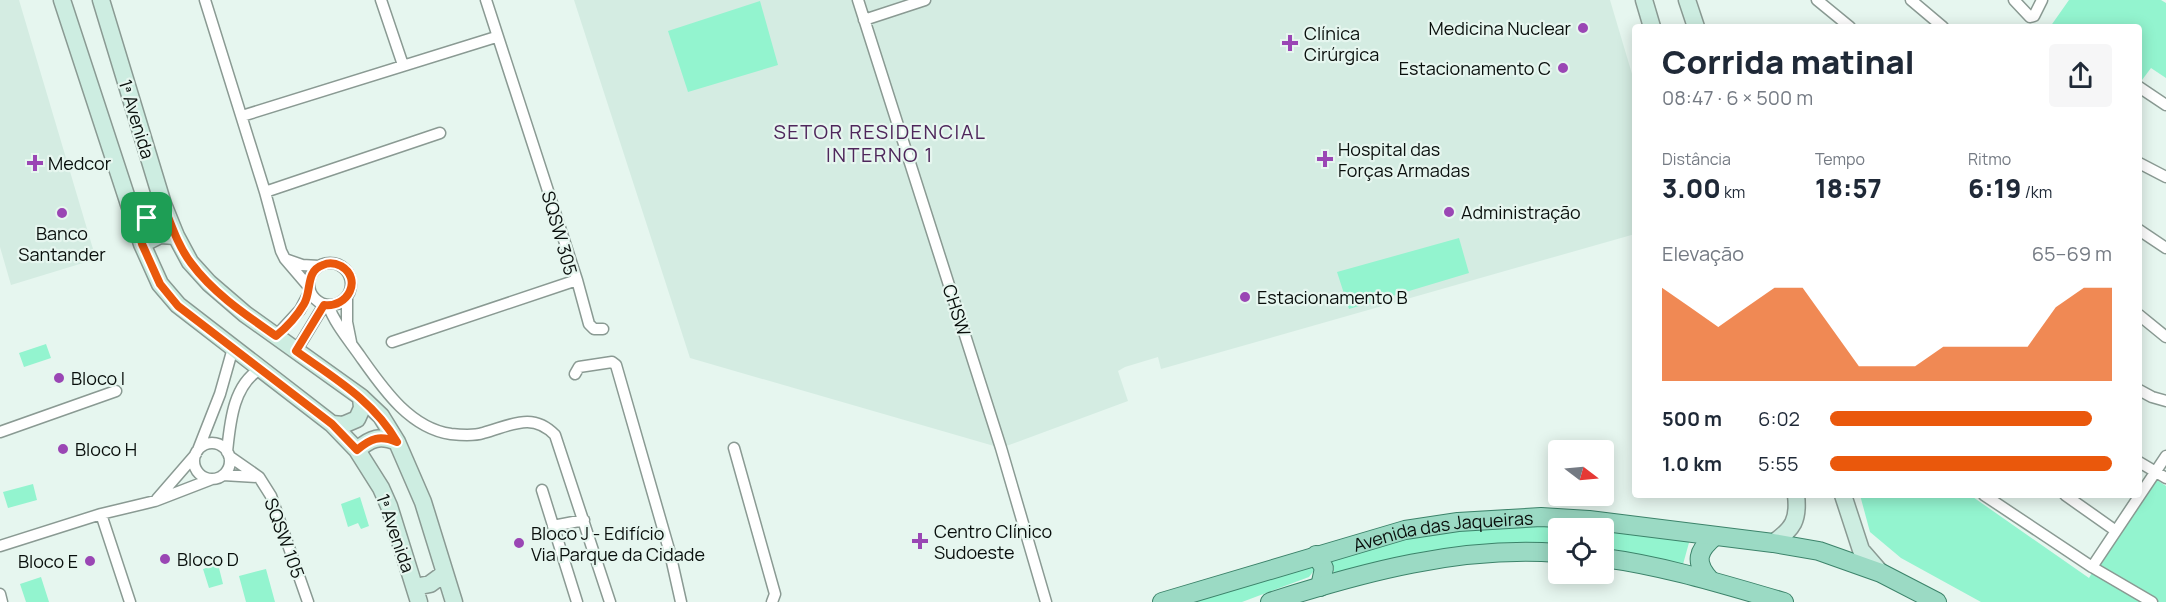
<!DOCTYPE html>
<html lang="pt">
<head>
<meta charset="utf-8">
<style>
	body { margin:0; font-family:Manrope,sans-serif; background:#f6f6f7; color:#1f2937; height:100vh; display:flex; flex-direction:column; font-size:22px; white-space:nowrap }
	* { box-sizing:border-box; margin:0 }
	p { font-size:20px; color:#747a83 }
	.icon { flex:none; width:33px; height:33px; fill:none; stroke:currentColor; stroke-width:2; stroke-linecap:round; stroke-linejoin:round }
	.map { position:relative; flex:1; overflow:hidden }
	.side { position:absolute; left:1632px; top:24px; width:510px; height:474px; display:flex; flex-direction:column; background:#fff; border-radius:6px; box-shadow:0 3px 15px #0003 }
	.side>* { flex:none }
	.needle { width:39px; rotate:106deg }
	.controls { position:absolute; left:1548px; top:440px; display:grid; gap:12px }
	.controls a { display:grid; place-items:center; width:66px; height:66px; border-radius:6px; background:#fff; box-shadow:0 3px 15px #0003; font-size:30px }
	.pin { position:absolute; display:grid; place-items:center; width:51px; height:51px; color:#fff; margin:-26px; border-radius:12px; box-shadow:0 3px 9px #0006 }
	.round { display:grid; place-items:center; flex:none; width:63px; height:63px; border-radius:6px; background:#f6f6f7 }
	.headline { display:flex; align-items:center; justify-content:space-between; height:102px; padding:0 30px }
	h1 { font-size:33px; font-weight:800; line-height:45px }
	.metrics { display:grid; grid-template-columns:repeat(3,1fr); gap:9px; height:102px; padding:6px 30px }
	.metrics div { display:grid; align-content:center }
	.metrics b { font-size:26px; font-weight:800 }
	.metrics small { font-size:16px; font-weight:400 }
	.metrics p { font-size:16px }
	.chart { height:168px; padding:12px 30px }
	.chart p { display:flex; justify-content:space-between }
	.chart svg { width:100%; height:108px; margin-top:6px; fill:#ea580c; opacity:.7 }
	ul { padding:0 30px; list-style:none; font-size:20px }
	li { display:grid; grid-template-columns:96px 72px 1fr; align-items:center; height:45px }
	li i { height:15px; border-radius:8px; background:#ea580c }
	.map>svg:first-child { display:block }
	.built { fill:#d4ece2 }
	.green { fill:#93f4cf }
	.lines { fill:none; stroke-linecap:round; stroke-linejoin:round }
	.minor-casing { stroke:#8a9a93; stroke-width:13 }
	.secondary-casing { stroke:#8a9a93; stroke-width:19 }
	.primary-casing { stroke:#3c836a; stroke-width:20 }
	.minor { stroke:#fff; stroke-width:10 }
	.secondary { stroke:#cdede1; stroke-width:16 }
	.primary { stroke:#9bdac4; stroke-width:18 }
	.route-casing { stroke:#fff; stroke-width:12 }
	.route { stroke:#ea580c; stroke-width:8 }
	.poi-dot { fill:#9a46b4; stroke:#e6f6ef; stroke-width:2 }
	.labels { text-anchor:middle; dominant-baseline:central; stroke-width:4.5; stroke-linejoin:round; paint-order:stroke }
	.poi-label { font-size:18px; fill:#090f0c; stroke:#e6f6ef; text-anchor:start }
	.street-label { font-size:18px; fill:#090f0c; stroke:#e6f6ef }
	.neighbourhood-label { font-size:20px; letter-spacing:1.5px; fill:#4e265b; stroke:#e6f6ef }
</style>
</head>
<body>
<div class="map">
<svg width="2166" height="602" viewBox="0 0 2166 602">
	<rect width="100%" height="100%" fill="#e6f6ef"/>
	<path class="built" d="M0 0H19L96 259 11 285 0 247Z
		M574 0H1610L1635 84V234L1161 369 1158 357 1125 367 1118 371 1128 401 1001 448 690 358Z"/>
	<path class="green" d="M2069 0H2161L2166 3V78L2151 68 2139 84V27H2050Z
		M760 1 778 65 688 92 668 31Z
		M1459 238 1469 273 1349 309 1337 272Z
		M46 344 51 358 24 367 19 353Z
		M2157 480 2166 486V602H1981L1901 558 1870 532 1860 495H1970L2089 578 2116 531Z
		M33 484 37 500 8 508 3 492Z
		M360 497 369 526 361 529 358 523 348 527 341 504Z
		M1545 524 1592 526 1690 539 1682 568 1604 551V528H1558V546C1515 544 1472 545 1429 552 1397 558 1366 568 1334 575V567L1329 559C1397 533 1473 524 1545 524Z
		M218 564 223 584 209 588 203 569Z
		M1311 564 1315 569 1309 577 1242 602H1188Z
		M266 569 275 602H246L239 576Z
		M41 577 49 602H26L20 584Z"/>
	<g class="lines">
		<defs>
			<path id="minor" d="M205 0 265 192 281 251 285 259 309 287
				M381 0 403 65
				M858 0 1001 448 1046 602
				M1817 0 1850 27
				M1911 0 1943 27
				M2014 0 2030 17 2034 16 2042 0
				M864 20 925 0
				M2139 87 2166 105
				M242 116 496 37
				M2139 163 2166 177
				M265 192 440 133
				M2139 230 2166 248
				M285 259 302 265 319 266
				M309 284a21 21 0 1 1 42 0a21 21 0 1 1-42 0Z
				M577 280 589 324 594 329H603
				M347 297V322L351 342
				M328 305C335 324 348 339 360 356 382 387 409 428 451 434 461 435 474 436 483 433 510 426 532 411 555 435L610 602
				M2139 315 2166 337
				M276 336 300 310 310 291
				M392 342 577 280 486 0
				M296 351 324 305
				M575 374 579 367 612 362 616 365 670 553 681 602
				M2139 390 2152 397 2166 401
				M0 432 116 391
				M194 461a18 18 0 1 1 36 0a18 18 0 1 1-36 0Z
				M734 448 775 594 772 602
				M198 450 220 394 233 348
				M227 452C230 423 233 383 262 368
				M229 456 259 477 271 496 308 602
				M2139 462 2166 478
				M223 475 258 477
				M542 490 577 602
				M1984 495 2092 567 2152 602
				M2065 495 2116 531
				M157 499 196 454
				M101 514 130 602
				M553 526 584 520
				M0 546 101 514 155 501 212 479
				M2092 567 2166 456
				M0 594 2 602"/>
			<path id="secondary" d="M62 0 142 244 160 284 178 305 332 424 357 450 381 488 389 506 419 602
				M101 0 163 204 176 236 190 262 209 283 245 314 361 397 381 416 397 442 423 502 454 602
				M1644 0 1652 27
				M1687 0 1696 27
				M136 221 151 216 163 204
				M142 244 160 235 176 236
				M332 424 343 425 357 419 362 408 361 397
				M357 450C371 438 380 435 397 442
				M1843 495 1861 550 1881 573
				M1773 543C1793 529 1799 520 1796 495
				M415 587 430 584 445 573"/>
			<g id="primary">
				<path d="M1316 555 1324 568 1320 587"/>
				<path d="M1604 558C1665 566 1725 585 1784 602"/>
				<path d="M1710 580C1694 562 1697 551 1715 536"/>
				<path id="s1" d="M1162 602 1405 530 1458 522 1541 517 1589 520 1773 543 1819 551 1881 573 1937 602"/>
				<path d="M1270 602C1363 572 1460 546 1558 553"/>
			</g>
		</defs>
		<use href="#minor" class="minor-casing"/>
		<use href="#secondary" class="secondary-casing"/>
		<use href="#primary" class="primary-casing"/>
		<use href="#minor" class="minor"/>
		<use href="#secondary" class="secondary"/>
		<use href="#primary" class="primary"/>
	</g>
	<g class="lines">
		<defs>
			<path id="route" d="M163 204C171 224 178 246 191 263 213 293 246 315 276 336 287 327 297 316 304 304 312 291 305 271 323 265 329 262 335 263 341 266 363 279 348 308 324 305L296 351C334 378 374 401 397 442 380 435 371 438 357 450L332 424 178 306 160 284 142 244 136 221 151 216Z"/>
		</defs>
		<use href="#route" class="route-casing"/>
		<use href="#route" class="route"/>
	</g>
	<g class="poi-dot">
		<circle cx="1583" cy="28" r="6"/>
		<path d="M1287 34h6v6h6v6h-6v6h-6v-6h-6v-6h6z"/>
		<circle cx="1563" cy="68" r="6"/>
		<path d="M1322 150h6v6h6v6h-6v6h-6v-6h-6v-6h6z"/>
		<path d="M32 154h6v6h6v6h-6v6h-6v-6h-6v-6h6z"/>
		<circle cx="1449" cy="212" r="6"/>
		<circle cx="62" cy="213" r="6"/>
		<circle cx="1245" cy="297" r="6"/>
		<circle cx="59" cy="378" r="6"/>
		<circle cx="63" cy="449" r="6"/>
		<path d="M917 532h6v6h6v6h-6v6h-6v-6h-6v-6h6z"/>
		<circle cx="519" cy="543" r="6"/>
		<circle cx="165" cy="559" r="6"/>
		<circle cx="90" cy="561" r="6"/>
	</g>
	<g class="labels">
		<g class="poi-label">
			<text x="1571" y="28" text-anchor="end">Medicina Nuclear</text>
			<text x="1304" y="33">Clínica<tspan x="1304" dy="21">Cirúrgica</tspan></text>
			<text x="1551" y="68" text-anchor="end">Estacionamento C</text>
			<text x="1338" y="149">Hospital das<tspan x="1338" dy="21">Forças Armadas</tspan></text>
			<text x="48" y="163">Medcor</text>
			<text x="1461" y="212">Administração</text>
			<text x="62" y="233" text-anchor="middle">Banco<tspan x="62" dy="21">Santander</tspan></text>
			<text x="1257" y="297">Estacionamento B</text>
			<text x="71" y="378">Bloco I</text>
			<text x="75" y="449">Bloco H</text>
			<text x="934" y="531">Centro Clínico<tspan x="934" dy="21">Sudoeste</tspan></text>
			<text x="531" y="533">Bloco J - Edifício<tspan x="531" dy="21">Via Parque da Cidade</tspan></text>
			<text x="177" y="559">Bloco D</text>
			<text x="78" y="561" text-anchor="end">Bloco E</text>
		</g>
		<g class="street-label">
			<text transform="translate(137 119) rotate(73)">1ª Avenida</text>
			<text transform="translate(560 233) rotate(74)">SQSW 305</text>
			<text transform="translate(957 310) rotate(72)">CHSW</text>
			<text stroke="none"><textPath href="#s1" startOffset="291">Avenida das Jaqueiras</textPath></text>
			<text transform="translate(396 533) rotate(71)">1ª Avenida</text>
			<text transform="translate(285 538) rotate(70)">SQSW 105</text>
		</g>
		<g class="neighbourhood-label">
			<text x="880" y="131">SETOR RESIDENCIAL<tspan x="880" dy="23">INTERNO 1</tspan></text>
		</g>
	</g>
</svg>
<div class="controls">
<a><svg class="needle" viewBox="-14 -14 28 28"><path d="M0-13l5 13h-10z" fill="#e53935"/><path d="M0 13l5-13h-10z" fill="#747a83"/></svg></a>
<a><svg class="icon" aria-label="locate" viewBox="0 0 24 24"><circle cx="12" cy="12" r="6"/><path d="M12 2v4M12 18v4M2 12h4M18 12h4"/></svg></a>
</div>
<div class="pin" style="left:147px;top:218px;background:#1e9e55"><svg class="icon" aria-label="arrive" viewBox="0 0 24 24"><path d="M6 21V4h12l-3 4 3 4H6"/></svg></div>
<section class="side">
<div class="headline"><div><h1>Corrida matinal</h1><p>08:47 · 6 × 500 m</p></div><a class="round"><svg class="icon" aria-label="share" viewBox="0 0 24 24"><path d="M12 15V3M7 8l5-5 5 5M5 13v7h14v-7"/></svg></a></div>
<div class="metrics">
<div><p>Distância</p><b>3.00<small> km</small></b></div>
<div><p>Tempo</p><b>18:57</b></div>
<div><p>Ritmo</p><b>6:19<small> /km</small></b></div>
</div>
<div class="chart"><p><span>Elevação</span>65–69 m</p>
<svg viewBox="0 0 160 44" preserveAspectRatio="none"><path d="M0 44V6L10 14L20 22L30 14L40 6L50 6L60 22L70 38L80 38L90 38L100 30L110 30L120 30L130 30L140 14L150 6L160 6V44z"/></svg>
</div>
<ul>
<li><b>500 m</b>6:02<i style="width:93%"></i></li>
<li><b>1.0 km</b>5:55<i style="width:100%"></i></li>
</ul>
</section>
</div>
</body>
</html>
